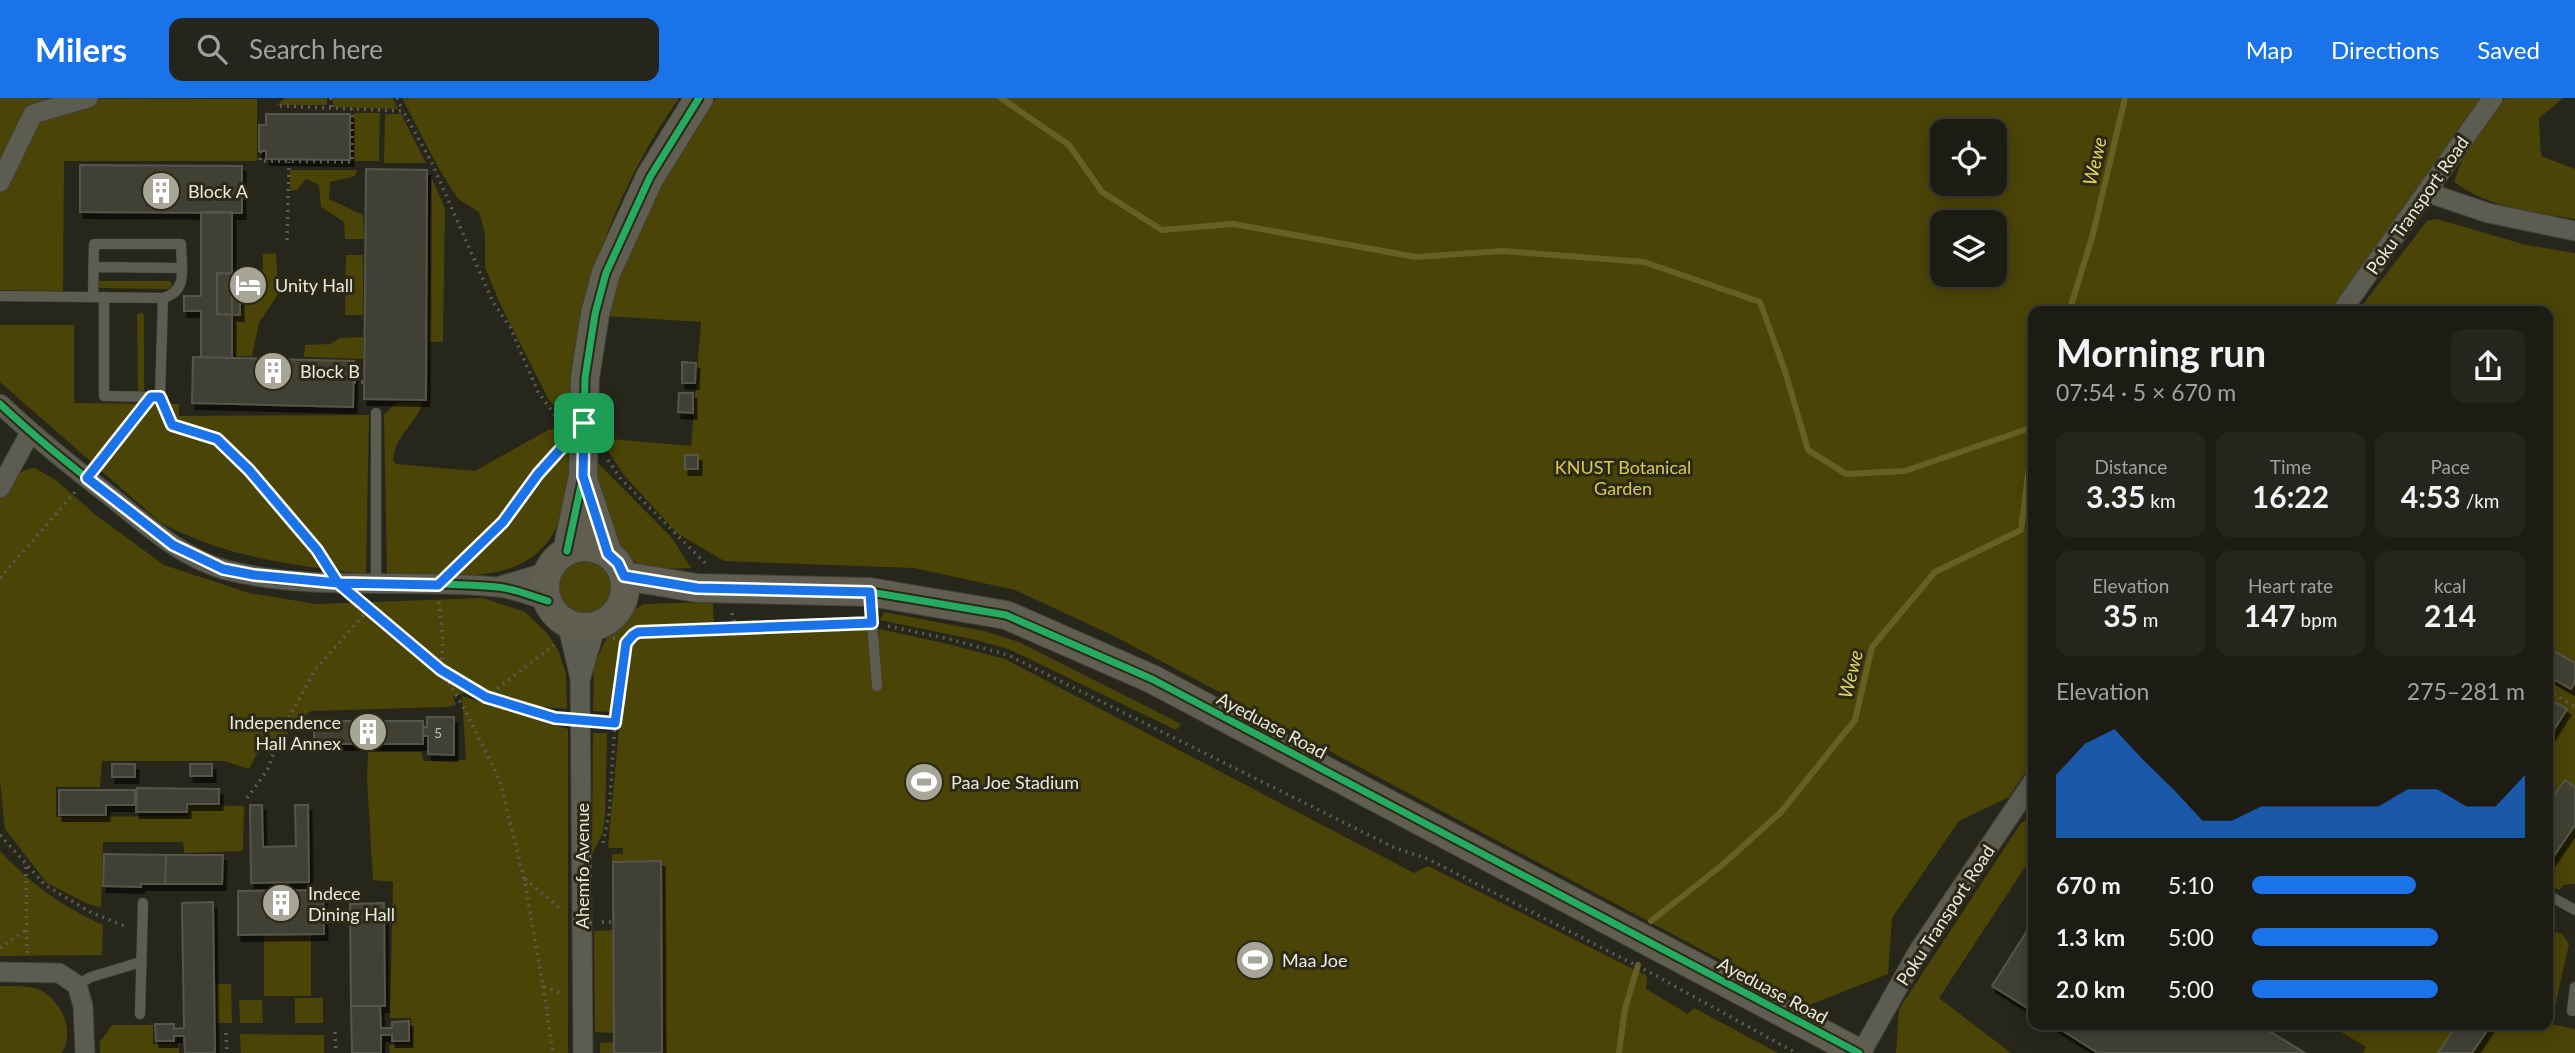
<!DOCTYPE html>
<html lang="en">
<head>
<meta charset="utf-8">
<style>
	body { margin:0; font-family:Lato,sans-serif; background:#25251d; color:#f1f3f6; height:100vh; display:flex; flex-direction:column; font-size:26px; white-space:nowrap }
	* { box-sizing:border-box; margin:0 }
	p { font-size:23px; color:#a0a1a0 }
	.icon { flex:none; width:38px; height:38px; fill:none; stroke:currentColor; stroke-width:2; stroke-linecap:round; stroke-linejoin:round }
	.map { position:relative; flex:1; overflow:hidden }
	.drawer { position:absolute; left:2028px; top:208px; width:525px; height:724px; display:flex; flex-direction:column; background:#1d1c14; border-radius:14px; box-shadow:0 4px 18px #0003,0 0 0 2px #3b3a34 }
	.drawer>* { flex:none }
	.tools { position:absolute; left:1930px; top:21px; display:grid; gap:14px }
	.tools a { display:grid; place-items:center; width:77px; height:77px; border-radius:14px; background:#1d1c14; box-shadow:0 4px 18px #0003,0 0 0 2px #3b3a34; font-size:35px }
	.pin { position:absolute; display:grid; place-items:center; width:60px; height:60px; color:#fff; margin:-30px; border-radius:14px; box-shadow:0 4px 10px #0006 }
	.round { display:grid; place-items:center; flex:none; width:74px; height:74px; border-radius:14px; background:#25251d }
	.summary { display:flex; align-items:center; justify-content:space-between; height:119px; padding:0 28px }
	h1 { font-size:38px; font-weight:700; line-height:52px }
	.stats { display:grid; grid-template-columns:repeat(3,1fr); gap:10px; height:119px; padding:7px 28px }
	.stats div { display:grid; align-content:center; border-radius:14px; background:#25251d; text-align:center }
	.stats b { font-size:30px; font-weight:700 }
	.stats small { font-size:19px; font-weight:400 }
	.stats p { font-size:19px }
	.chart { height:196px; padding:14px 28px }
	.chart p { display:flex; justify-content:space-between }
	.chart svg { width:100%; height:126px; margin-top:7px; fill:#1a73e8; opacity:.7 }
	ul { padding:0 28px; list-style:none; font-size:23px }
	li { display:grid; grid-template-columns:112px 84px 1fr; align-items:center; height:52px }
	li i { height:18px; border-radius:9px; background:#1a73e8 }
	header { display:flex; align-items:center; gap:42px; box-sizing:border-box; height:98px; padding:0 35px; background:#1a73e8; color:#fff }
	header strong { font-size:33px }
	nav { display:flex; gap:38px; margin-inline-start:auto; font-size:24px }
	.search { width:490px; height:63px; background:#25251d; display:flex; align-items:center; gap:18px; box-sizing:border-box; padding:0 24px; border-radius:14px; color:#a0a1a0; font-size:26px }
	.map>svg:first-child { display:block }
	.green { fill:#4a4406; fill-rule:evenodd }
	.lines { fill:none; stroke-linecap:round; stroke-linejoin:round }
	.stream { stroke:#686023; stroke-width:6 }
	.building { fill:#403f36; stroke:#56554b; stroke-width:2; filter:url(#shadow) }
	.lane-casing { stroke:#414037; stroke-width:11 }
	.street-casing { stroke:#414037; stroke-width:21 }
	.secondary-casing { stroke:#414037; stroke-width:30 }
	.path { stroke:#5d5c52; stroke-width:3.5; stroke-dasharray:2 5; stroke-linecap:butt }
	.lane { stroke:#5d5c51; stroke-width:10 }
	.street { stroke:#5d5c51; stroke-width:19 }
	.secondary { stroke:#5f5e51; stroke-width:28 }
	.cycleway-casing { stroke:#2c2a16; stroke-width:11 }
	.cycleway { stroke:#26ab63; stroke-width:7 }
	.route-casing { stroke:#fff; stroke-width:14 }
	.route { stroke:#1a73e8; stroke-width:9 }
	.labels { text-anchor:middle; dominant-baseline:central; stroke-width:6; stroke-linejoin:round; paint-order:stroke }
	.number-label { font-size:14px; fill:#c0beb2 }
	.poi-label { font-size:18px; fill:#eae9dc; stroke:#2c2a16; text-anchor:start }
	.street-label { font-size:18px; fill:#eae9dc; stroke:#2c2a16 }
	.park-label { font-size:18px; fill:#d7c953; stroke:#2c2a16 }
	.water-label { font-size:19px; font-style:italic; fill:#e0d25d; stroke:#2c2a16 }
</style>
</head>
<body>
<header>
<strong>Milers</strong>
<div class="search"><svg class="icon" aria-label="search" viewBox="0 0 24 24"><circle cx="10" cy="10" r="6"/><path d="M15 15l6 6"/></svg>Search here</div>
<nav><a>Map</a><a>Directions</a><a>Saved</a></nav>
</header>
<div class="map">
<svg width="2575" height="955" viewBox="0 0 2575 955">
	<defs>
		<filter id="shadow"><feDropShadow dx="3.5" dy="6" stdDeviation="0" flood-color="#0009"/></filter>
	</defs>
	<rect width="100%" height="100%" fill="#27261b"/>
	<path class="green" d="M0 0 257 1V63H64L63 193 0 192Z
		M285 0H327V7H277Z
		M333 0H393L398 11 333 9Z
		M402 0H679C610 100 581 193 568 313L556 309 549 302 501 208 485 169V136L479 114 458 101 439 71Z
		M716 0H2488L2342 213 2034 214 2033 663 2009 699 1959 723 1892 820 1888 876 1807 908 1114 538 1015 492 914 470 724 463 677 435 623 376 600 340 691 348 701 224 606 218 626 155 679 48ZM1942 33H1995V86H1942ZM1942 124H1995V177H1942Z
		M2505 0H2563L2539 20 2541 58 2575 71V121C2530 113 2492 111 2454 84L2463 59Z
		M354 15H380L379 63H353Z
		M385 16H401L426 65H384Z
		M290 72H357L355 78 330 84 329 101 363 117 364 141H345L344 124 321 109 319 87 306 81 297 92 290 93Z
		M431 79 445 110 443 244H430Z
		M2437 121 2526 147 2575 155V786L2563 787 2560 792 2548 788V474L2552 467 2548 464V214H2357L2427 123Z
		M276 155 278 196 259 225 252 258H233L234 218H241L242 187 257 184 263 176V156Z
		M346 157H363V217H345Z
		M97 183H170L173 188 169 191 97 190Z
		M141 214 144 217V296H138L137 217Z
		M0 227H74V305L179 306V318L369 317 366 476C292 467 228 460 161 425L0 284Z
		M363 239V261L304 259 305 247 330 246 340 240Z
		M396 304H423C416 326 395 337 393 362L396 366 475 373 548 332 567 328C567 350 572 376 567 398 547 495 463 477 387 476L384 317Z
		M592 359 672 440 691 470 646 471 631 461 612 444Z
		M35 370 57 383 97 418 164 467 249 495 316 506 483 500 525 514 547 535 558 552 566 575 567 611 497 605 465 595 453 598 456 607 445 609 311 613 289 632 281 654 259 652 249 671 224 663H102L100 689H56V719L188 718V707L244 708 243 753 184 755 183 744H103L101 809 88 806 47 785 5 731 0 682V399C7 384 19 371 35 370Z
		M553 489a31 31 0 1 1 62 0a31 31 0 1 1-62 0Z
		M713 504 714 528 634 529 623 538 611 614 593 613 594 567 609 535 625 518 643 506Z
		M884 514 984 533 1019 544 1181 626 1176 632 1011 552 976 542 880 522Z
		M848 531H870V538L879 540V531L948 546 1005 561 1414 775 1428 768 1647 878 1646 891 1688 916 1694 910 1778 955H600V945L613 944V935L595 934 594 833 613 832 612 756H623V750H608L620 620 632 548 637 541Z
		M462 598 568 631V955H390L389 947 412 946 411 920H390L393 784 373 782 367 681 368 654H421L424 663 466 662Z
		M593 635H607L605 718 603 734 592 757Z
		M2033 719V757L1939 900 2011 955H1896L1899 911 2021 725Z
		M0 753C32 787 60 807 103 827L102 857 0 858Z
		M2556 834 2562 836 2569 846 2551 926 2575 931V955H2363L2366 949 2331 928H2548V850Z
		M264 837H311V898H264Z
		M217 886H231L232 925H217Z
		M0 888C11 888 30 887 40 892 62 903 75 933 62 955H0Z
		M295 900H323V925H295Z
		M239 902H262L263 925H240Z
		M112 927H153V946H179V955H100V944Z
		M240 936 324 937V955H241Z"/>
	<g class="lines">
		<path class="stream" d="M1001 0 1069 47 1102 94 1162 132 1233 126 1416 159 1502 153 1644 164 1760 204 1785 273 1808 352 1846 376 1905 373 2033 329
			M2069 214 2093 136 2125 0
			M1651 823 1721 768 1781 714 1855 622 1872 549 1935 474 2021 432 2034 328
			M1619 955 1625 911 1638 867"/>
	</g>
	<path class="building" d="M266 16H350V62L266 61V53H259V27H266Z
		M80 67 242 68V115L80 114Z
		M366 71 427 72 426 302 364 301Z
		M201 114H232V260L201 259V213H184V198H201Z
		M217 175 240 176V217L217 216Z
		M193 259 354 263 353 309 192 305Z
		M682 264 696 265 695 285H682Z
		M679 295H693V315L678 314Z
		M685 357H698V371H685Z
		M2548 550 2575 565V584L2571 591 2548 578Z
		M2548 600 2567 611 2548 641Z
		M427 619H454V657L428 656V638H423V629H427Z
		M314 623H423V646H314Z
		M112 666H135V679H112Z
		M190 666H212V678H190Z
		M2565 682 2575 689V727L2551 762 2548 760V706Z
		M137 690 219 691V706H187V714H136Z
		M59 692H135V707H106V717H59Z
		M250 707H262L263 749 296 748 295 707H308L309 784 251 785Z
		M104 756 166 757 165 786H141V789L103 788Z
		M166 757H223L222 786H165Z
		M661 763 662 955H614L613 764Z
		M323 792 324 836 238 837V793Z
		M213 804 215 955H185L184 938H174V943H156L155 926H174V931L184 930 182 805Z
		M384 805 385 908H351L350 806Z
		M2034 822V914L1992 888Z
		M351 908H380L381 930H392V924L409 923V943H392V937H381V955H352Z
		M2055 928H2261L2305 955H2098Z
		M2456 928H2490L2472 955H2438Z"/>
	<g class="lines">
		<defs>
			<path id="lane" d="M93 169 181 170
				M0 198 163 200 160 299 104 298V199
				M93 199 94 146H181C181 169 189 193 163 200
				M376 486V315
				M870 498 877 588
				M2548 797 2575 812
				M77 887 91 879 141 864
				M2572 913 2575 889
				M140 916 143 805"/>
			<path id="street" d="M0 84 33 16 88 0
				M2426 94 2488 115 2575 133
				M2341 214 2493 0
				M0 306C35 339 72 369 110 398 145 426 182 460 226 472 314 494 407 480 497 489 513 490 531 498 548 503
				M0 390 30 335
				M500 488 547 474
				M567 525 580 580 583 955
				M581 579 596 527
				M0 874 59 875 77 887 83 908 85 955
				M1861 955 1919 852 2034 682"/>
			<path id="secondary" d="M583 381 608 456
				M545 489a40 40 0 1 1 80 0a40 40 0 1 1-80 0Z
				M567 453 583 378 585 280 595 216 606 175 650 79 699 0
				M624 478 697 490 870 494 1006 517 1152 581 1859 955"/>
		</defs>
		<use href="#lane" class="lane-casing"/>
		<use href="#street" class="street-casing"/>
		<use href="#secondary" class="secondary-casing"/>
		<path class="path" d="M331 0V10
			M397 0 403 13
			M280 8 403 13 431 63 493 204 510 229 538 294 558 321 562 322
			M261 53 260 63 352 64V11
			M287 142 289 64
			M354 284H364
			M165 311 172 327 217 341 249 372 317 452 326 466
			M608 362 621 381 706 466
			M98 366 139 314
			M459 467 503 424 538 376 559 352
			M0 480 76 393
			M439 504 443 542 441 572 486 599 561 620
			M361 505 441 572 464 610 500 683 525 785 543 888 563 896
			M732 515 736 530
			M888 528 949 541 1008 557 1395 750 1428 761 1651 875 1796 955
			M613 540 629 541
			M2548 592 2575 609
			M486 599 554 547
			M247 700 267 673 282 632 315 572 369 511
			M0 737 45 787 90 814 127 829
			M603 745 609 716 615 625 627 545 633 536 638 534 860 525
			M26 769 27 856
			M525 781 562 812
			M602 824H613
			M0 850 26 832
			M543 888 553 955
			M335 934 336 955
			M226 935 227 955"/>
		<use href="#lane" class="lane"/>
		<use href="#street" class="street"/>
		<use href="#secondary" class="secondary"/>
		<defs>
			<path id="cycleway" d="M0 306C35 339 72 369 110 398 145 426 182 460 226 472 314 494 407 480 497 489 513 490 531 498 548 503
				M567 453 583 378 585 280 595 216 606 175 650 79 699 0
				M624 478 697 490 870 494 1006 517 1152 581 1859 955"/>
		</defs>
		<use href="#cycleway" class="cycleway-casing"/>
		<use href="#cycleway" class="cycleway"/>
	</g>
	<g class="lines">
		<defs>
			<path id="route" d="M584 325 538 376 503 424 438 487 338 485 317 452 249 372 217 341 172 327 160 299H151L87 380 173 447 223 471 254 477 338 485 441 572 486 599 555 620 615 625 626 545 633 537 638 534 872 525 870 494 697 490 624 478 618 465 608 456 583 378 584 325"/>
		</defs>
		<use href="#route" class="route-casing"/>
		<use href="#route" class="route"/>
	</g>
	<defs>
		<symbol id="building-disc" viewBox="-11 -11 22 22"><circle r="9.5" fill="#a6a598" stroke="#2c2a16"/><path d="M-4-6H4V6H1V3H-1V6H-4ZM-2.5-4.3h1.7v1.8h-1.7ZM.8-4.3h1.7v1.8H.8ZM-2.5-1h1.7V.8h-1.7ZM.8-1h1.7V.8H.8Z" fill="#fff"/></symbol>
		<symbol id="hotel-disc" viewBox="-11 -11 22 22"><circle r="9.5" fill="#a6a598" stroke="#2c2a16"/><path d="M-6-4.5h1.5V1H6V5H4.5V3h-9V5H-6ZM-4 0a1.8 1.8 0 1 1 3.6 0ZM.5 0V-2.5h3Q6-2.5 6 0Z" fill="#fff"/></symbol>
		<symbol id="stadium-disc" viewBox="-11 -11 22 22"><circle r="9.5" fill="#a6a598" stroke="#2c2a16"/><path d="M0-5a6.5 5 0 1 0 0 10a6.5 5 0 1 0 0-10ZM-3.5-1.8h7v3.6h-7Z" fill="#fff"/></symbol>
	</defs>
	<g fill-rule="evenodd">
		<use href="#building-disc" x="139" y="71" width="44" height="44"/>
		<use href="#hotel-disc" x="226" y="165" width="44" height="44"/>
		<use href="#building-disc" x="251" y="251" width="44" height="44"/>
		<use href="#building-disc" x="346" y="612" width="44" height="44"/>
		<use href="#stadium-disc" x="902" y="662" width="44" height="44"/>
		<use href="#building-disc" x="259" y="783" width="44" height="44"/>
		<use href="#stadium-disc" x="1233" y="840" width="44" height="44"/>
	</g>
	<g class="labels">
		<g class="number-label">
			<text x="438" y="634">5</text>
		</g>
		<g class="poi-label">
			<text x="188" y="93">Block A</text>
			<text x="275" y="187">Unity Hall</text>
			<text x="300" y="273">Block B</text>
			<text x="341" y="624" text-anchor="end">Independence<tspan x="341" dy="21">Hall Annex</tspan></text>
			<text x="951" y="684">Paa Joe Stadium</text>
			<text x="308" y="795">Indece<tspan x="308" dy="21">Dining Hall</tspan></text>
			<text x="1282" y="862">Maa Joe</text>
		</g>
		<g class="street-label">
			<text transform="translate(2417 107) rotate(-55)">Poku Transport Road</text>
			<text transform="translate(1272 627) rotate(28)">Ayeduase Road</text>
			<text transform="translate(582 768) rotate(-90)">Ahemfo Avenue</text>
			<text transform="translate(1945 817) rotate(-57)">Poku Transport Road</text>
			<text transform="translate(1773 892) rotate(28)">Ayeduase Road</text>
		</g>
		<g class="park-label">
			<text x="1623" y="369">KNUST Botanical<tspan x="1623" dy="21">Garden</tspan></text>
		</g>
		<g class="water-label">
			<text transform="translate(2094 63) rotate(-77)">Wewe</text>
			<text transform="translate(1850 576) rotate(-76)">Wewe</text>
		</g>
	</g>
</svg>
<div class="tools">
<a><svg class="icon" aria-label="locate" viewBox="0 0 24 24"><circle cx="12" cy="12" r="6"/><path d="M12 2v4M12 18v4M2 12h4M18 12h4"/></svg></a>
<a><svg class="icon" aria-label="layers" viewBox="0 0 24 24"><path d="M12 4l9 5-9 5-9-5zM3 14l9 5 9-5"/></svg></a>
</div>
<div class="pin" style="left:584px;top:325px;background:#1e9e55"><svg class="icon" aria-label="arrive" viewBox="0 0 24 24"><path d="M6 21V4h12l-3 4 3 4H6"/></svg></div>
<section class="drawer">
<div class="summary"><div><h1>Morning run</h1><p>07:54 · 5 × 670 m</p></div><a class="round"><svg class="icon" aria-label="share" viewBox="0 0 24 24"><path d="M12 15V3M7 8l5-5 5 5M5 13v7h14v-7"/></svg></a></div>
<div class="stats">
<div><p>Distance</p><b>3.35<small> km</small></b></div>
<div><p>Time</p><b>16:22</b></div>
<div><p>Pace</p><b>4:53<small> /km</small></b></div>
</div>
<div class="stats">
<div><p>Elevation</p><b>35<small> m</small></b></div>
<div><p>Heart rate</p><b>147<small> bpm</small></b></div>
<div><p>kcal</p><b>214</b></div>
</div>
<div class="chart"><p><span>Elevation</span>275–281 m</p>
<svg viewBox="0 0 160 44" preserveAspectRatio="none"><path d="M0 44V22L10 11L20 6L30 17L40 27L50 38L60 38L70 33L80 33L90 33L100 33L110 33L120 27L130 27L140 33L150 33L160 22V44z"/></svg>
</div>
<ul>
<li><b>670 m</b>5:10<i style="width:60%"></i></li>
<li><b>1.3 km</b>5:00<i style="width:68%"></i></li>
<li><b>2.0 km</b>5:00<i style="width:68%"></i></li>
</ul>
</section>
</div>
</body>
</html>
